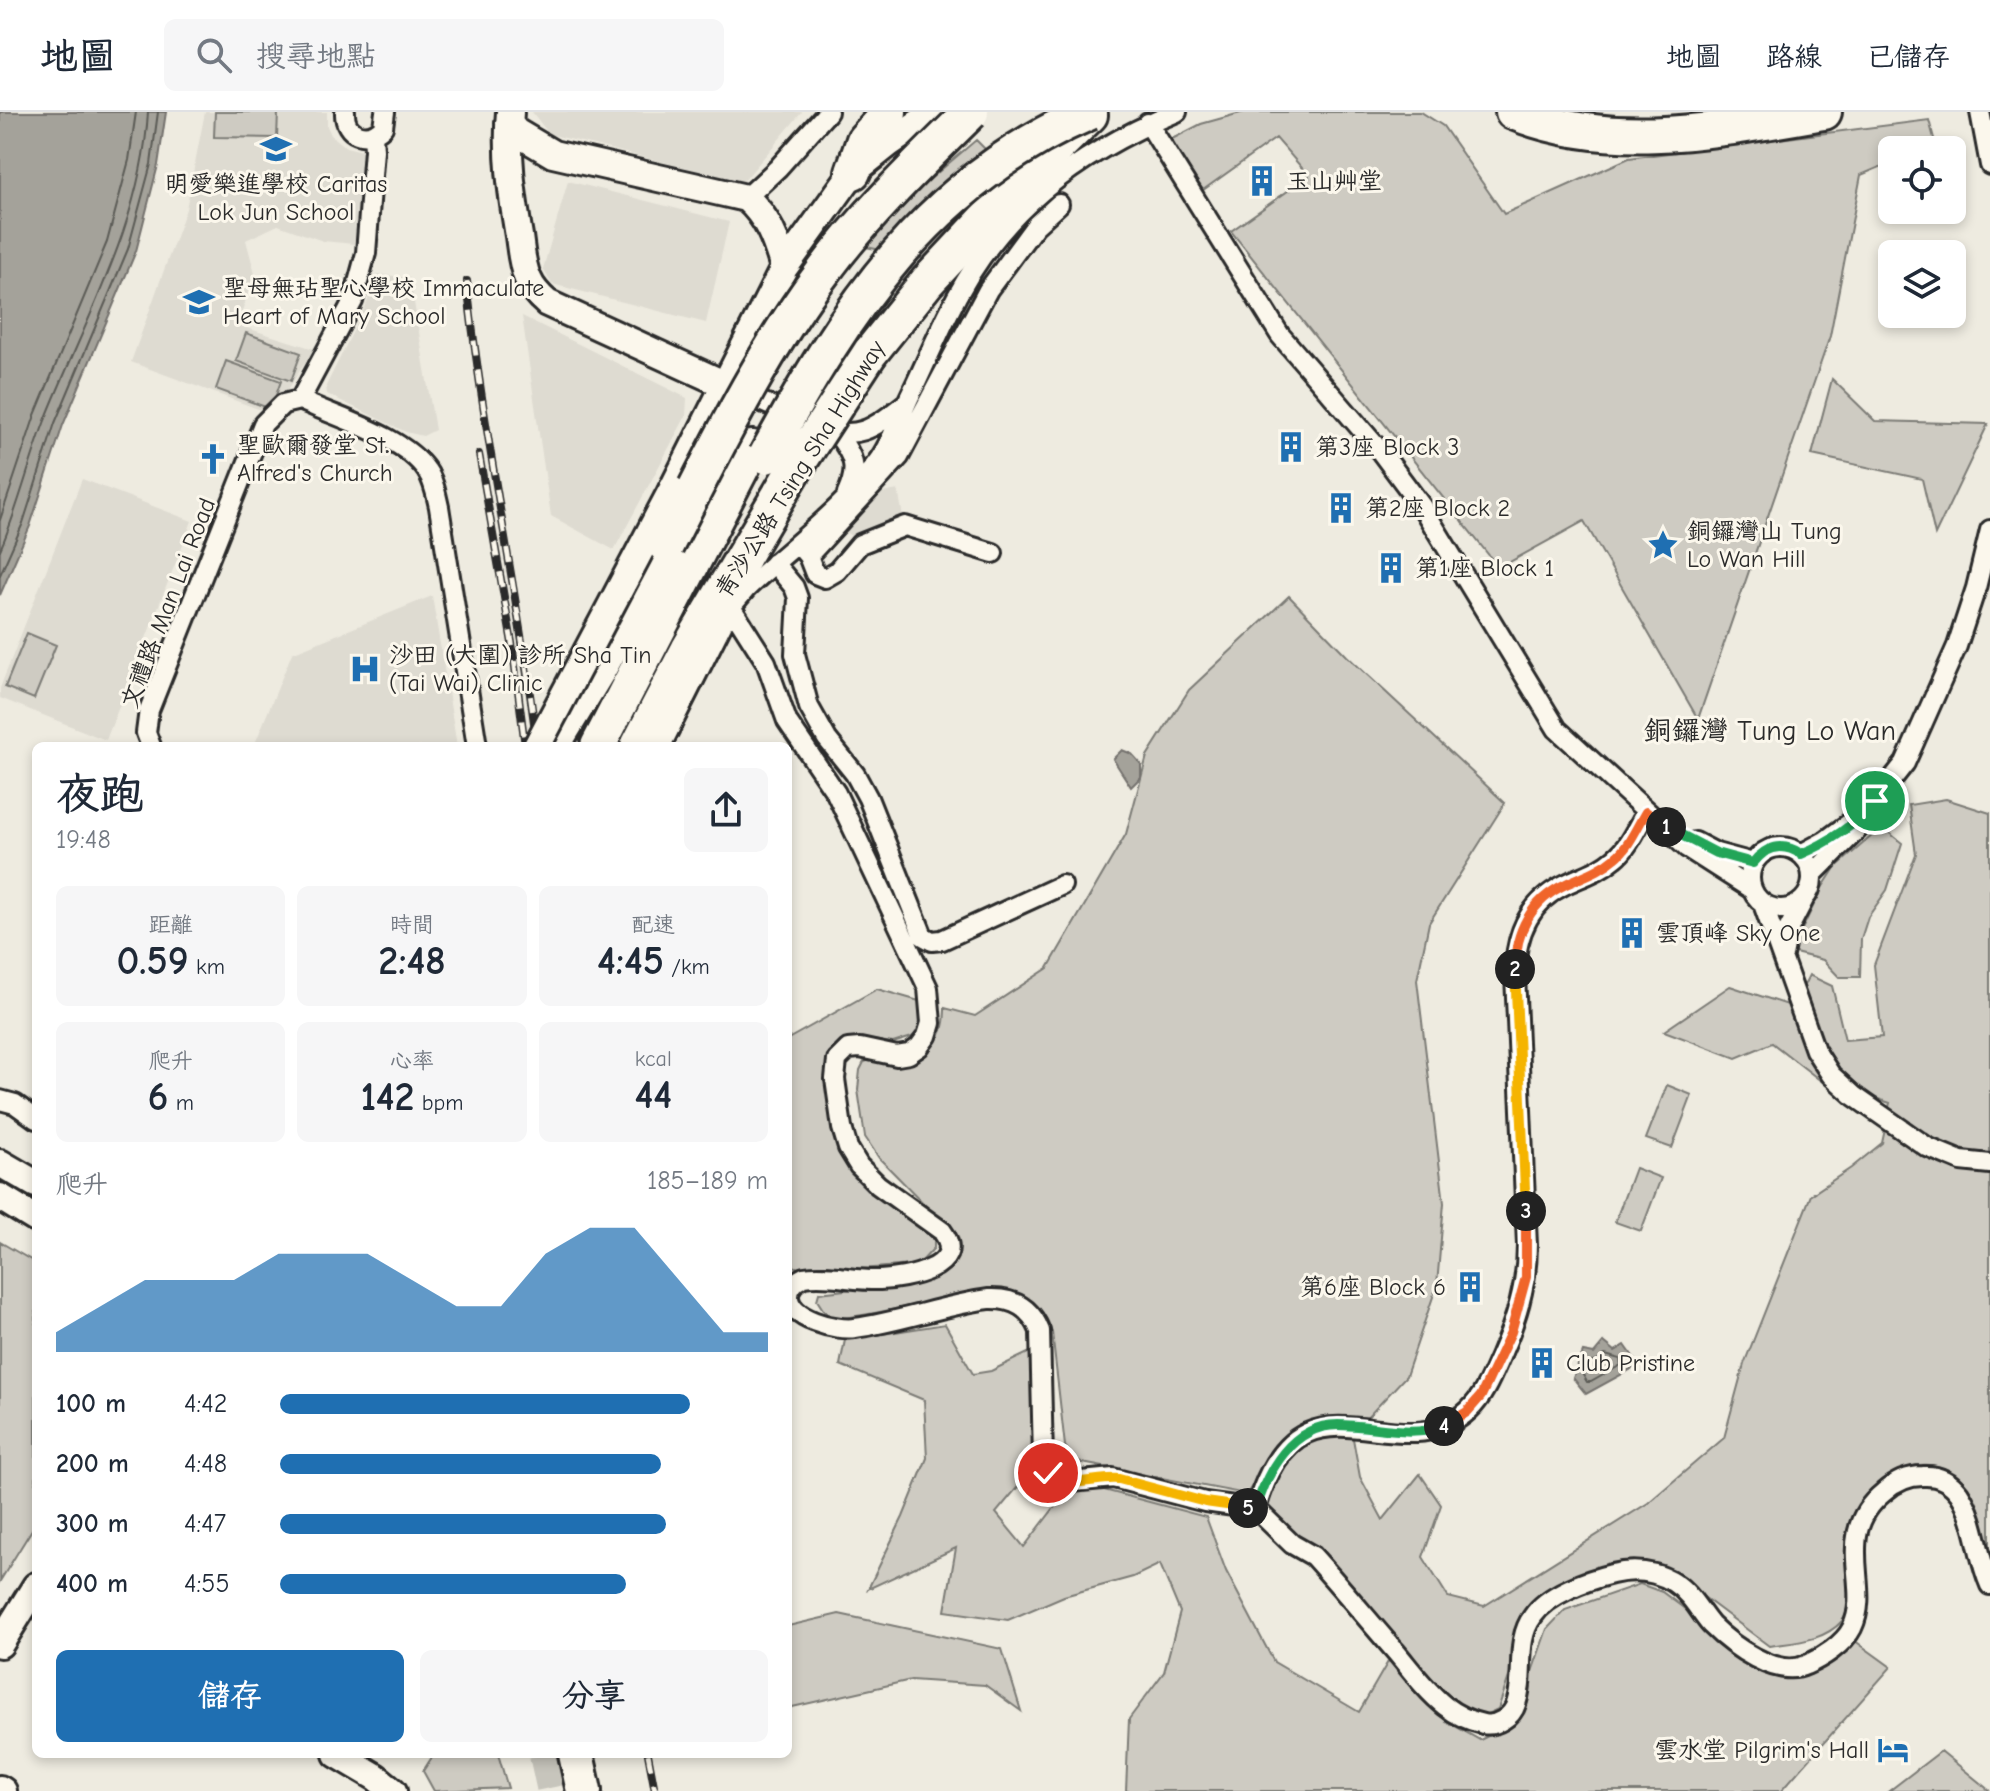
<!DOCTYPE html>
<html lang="zh-TW">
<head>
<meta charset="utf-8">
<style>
	body { margin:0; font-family:"Comic Neue","LXGW WenKai TC",sans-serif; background:#f6f6f7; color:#1f2937; height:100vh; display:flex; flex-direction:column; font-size:30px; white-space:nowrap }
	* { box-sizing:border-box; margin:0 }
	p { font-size:26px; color:#747a83 }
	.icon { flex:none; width:44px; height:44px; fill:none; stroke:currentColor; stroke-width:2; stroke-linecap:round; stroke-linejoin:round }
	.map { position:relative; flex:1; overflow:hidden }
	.sheet { position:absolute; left:32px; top:630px; width:760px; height:1016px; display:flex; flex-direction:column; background:#fff; border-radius:12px; box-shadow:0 4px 12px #0003 }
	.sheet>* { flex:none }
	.fabs { position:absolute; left:1878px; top:24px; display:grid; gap:16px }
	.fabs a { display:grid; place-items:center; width:88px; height:88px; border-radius:12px; background:#fff; box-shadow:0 4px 12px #0003; font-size:40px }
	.pin { position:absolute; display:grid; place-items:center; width:68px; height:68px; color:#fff; margin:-34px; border:4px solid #fff; border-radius:50%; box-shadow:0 2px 8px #0007 }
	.km { position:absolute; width:40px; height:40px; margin:-20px; border-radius:50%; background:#222; color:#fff; font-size:22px; line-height:40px; text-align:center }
	.round { display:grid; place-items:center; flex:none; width:84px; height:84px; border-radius:12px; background:#f6f6f7 }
	.summary { display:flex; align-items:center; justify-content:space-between; height:136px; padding:0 24px }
	h1 { font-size:44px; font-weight:700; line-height:60px }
	.figures { display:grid; grid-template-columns:repeat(3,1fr); gap:12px; height:136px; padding:8px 24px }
	.figures div { display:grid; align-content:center; border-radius:12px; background:#f6f6f7; text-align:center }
	.figures b { font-size:40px; font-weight:700 }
	.figures small { font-size:22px; font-weight:400 }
	.figures p { font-size:22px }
	.chart { height:224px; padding:16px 24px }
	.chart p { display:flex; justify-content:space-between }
	.chart svg { width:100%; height:144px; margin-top:8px; fill:#1f6fb2; opacity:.7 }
	.action { display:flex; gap:16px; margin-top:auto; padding:16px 24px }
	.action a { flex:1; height:92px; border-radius:12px; background:#1f6fb2; color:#fff; font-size:32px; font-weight:700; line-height:92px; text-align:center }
	.action a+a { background:#f6f6f7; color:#1f2937 }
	ul { padding:0 24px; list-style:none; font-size:26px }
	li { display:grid; grid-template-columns:128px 96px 1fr; align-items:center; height:60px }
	li i { height:20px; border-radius:10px; background:#1f6fb2 }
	header { display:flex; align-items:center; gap:48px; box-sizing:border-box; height:112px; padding:0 40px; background:#fff; border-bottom:2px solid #e0e1e3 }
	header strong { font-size:38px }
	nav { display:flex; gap:44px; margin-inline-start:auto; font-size:28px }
	.search { width:560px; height:72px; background:#f6f6f7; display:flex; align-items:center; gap:20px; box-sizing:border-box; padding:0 28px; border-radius:12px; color:#747a83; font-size:30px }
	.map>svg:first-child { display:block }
	.built { fill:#dedbd1 }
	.green { fill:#cecbc2; stroke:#7c7b76; stroke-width:2 }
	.water { fill:#a4a29a; stroke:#74726e; stroke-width:2 }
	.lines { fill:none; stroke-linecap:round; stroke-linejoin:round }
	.shore { stroke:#5b5b57; stroke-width:2 }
	.highway-tunnel { stroke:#c7c5bc; stroke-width:34; stroke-dasharray:34 17; stroke-linecap:butt }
	.street-casing { stroke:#2b2b2b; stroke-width:24 }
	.secondary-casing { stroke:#2b2b2b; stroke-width:32 }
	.highway-casing { stroke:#2b2b2b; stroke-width:40 }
	.street { stroke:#fbf7ec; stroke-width:18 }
	.secondary { stroke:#fbf7ec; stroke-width:26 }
	.highway { stroke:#fbf7ec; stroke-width:34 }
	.rail-casing { stroke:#2b2b2b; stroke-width:8 }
	.rail { stroke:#fbf7ec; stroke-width:5; stroke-dasharray:15; stroke-linecap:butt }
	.secondary-bridge-casing { stroke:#2b2b2b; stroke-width:32; stroke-linecap:butt }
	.highway-bridge-casing { stroke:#2b2b2b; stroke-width:40; stroke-linecap:butt }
	.secondary-bridge { stroke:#fbf7ec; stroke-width:26 }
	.highway-bridge { stroke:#fbf7ec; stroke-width:34 }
	.split-1-casing { stroke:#fff; stroke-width:16 }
	.split-2-casing { stroke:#fff; stroke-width:16 }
	.split-3-casing { stroke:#fff; stroke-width:16 }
	.split-4-casing { stroke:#fff; stroke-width:16 }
	.split-5-casing { stroke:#fff; stroke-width:16 }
	.split-6-casing { stroke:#fff; stroke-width:16 }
	.split-1 { stroke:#22a559; stroke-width:10 }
	.split-2 { stroke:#f0652b; stroke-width:10 }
	.split-3 { stroke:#f5b400; stroke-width:10 }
	.split-4 { stroke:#f0652b; stroke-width:10 }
	.split-5 { stroke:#22a559; stroke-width:10 }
	.split-6 { stroke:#f5b400; stroke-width:10 }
	.labels { text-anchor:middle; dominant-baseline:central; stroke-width:6; stroke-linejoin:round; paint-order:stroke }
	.poi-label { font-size:24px; fill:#2b2b2b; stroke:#fbf7ec; text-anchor:start }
	.street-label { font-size:24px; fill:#2b2b2b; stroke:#fbf7ec }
	.quarter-label { font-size:28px; fill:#2b2b2b; stroke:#fbf7ec }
</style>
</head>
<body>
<header>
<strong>地圖</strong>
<div class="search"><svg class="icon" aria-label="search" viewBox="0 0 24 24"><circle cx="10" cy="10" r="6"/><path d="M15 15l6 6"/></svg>搜尋地點</div>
<nav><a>地圖</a><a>路線</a><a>已儲存</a></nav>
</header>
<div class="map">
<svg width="1990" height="1679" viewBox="0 0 1990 1679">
	<rect width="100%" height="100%" fill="#eeebe0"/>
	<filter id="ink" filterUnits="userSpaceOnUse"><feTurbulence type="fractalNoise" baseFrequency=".0125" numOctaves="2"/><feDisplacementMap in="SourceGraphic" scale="16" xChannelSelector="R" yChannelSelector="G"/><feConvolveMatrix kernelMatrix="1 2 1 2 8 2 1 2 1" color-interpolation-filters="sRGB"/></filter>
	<g filter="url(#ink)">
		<path class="built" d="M205 0H327V14L331 23 346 35 362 39 359 106 354 132 323 129 278 113 246 128 255 162 237 213 314 237 272 302 131 250 186 97Z
			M532 0H802L743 70 549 22Z
			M568 69 729 110 706 211 552 172 543 157Z
			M376 162 410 166 435 318 423 324 406 320 327 282 326 274 366 193Z
			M522 204 687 286 686 304 614 438 551 404Z
			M82 367 192 409 106 628 0 586V576Z
			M898 378 904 410 858 429 840 416 877 382Z
			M432 484 457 634H254L292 541Z"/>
		<path class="green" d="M215 0H278L277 26 214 25Z
			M1244 0H1421L1443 14 1504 102 1629 46 1929 8 1936 34 1925 38H1892V50L1861 63 1830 224 1698 607 1584 409 1499 456 1231 119 1309 64 1276 26 1203 78 1170 28 1201 12Z
			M976 28 1018 70 941 150 861 134 889 102Z
			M246 221 301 241 291 269 236 249Z
			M226 249 281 269 271 297 216 277Z
			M1832 267 1875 309 1988 312 1935 423 1922 367 1812 343Z
			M1289 484 1347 544 1505 691 1429 811 1417 868 1444 1091 1437 1173 1406 1264 1365 1308C1323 1303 1295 1307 1270 1345 1261 1358 1256 1371 1246 1382L1077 1350 1065 1334 1052 1220C1045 1208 1035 1195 1022 1190 975 1172 887 1203 834 1207L824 1199 817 1188 819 1181 915 1170 944 1155 938 1106 879 1046 865 1025 858 978 860 958 864 950C899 937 946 953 945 896L975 904 1048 856 1126 722 1147 644 1189 578Z
			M27 521 56 533 34 587 5 575Z
			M1946 687 1990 701V1043C1944 1039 1926 1023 1888 999L1890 991 1857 980 1825 939 1803 875 1809 863 1832 874 1845 928 1882 925 1874 853 1916 742 1909 693Z
			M1882 715 1902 731 1887 778 1868 805 1861 827 1860 865H1839L1823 848 1791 840 1822 776 1835 756Z
			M1730 874 1788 893 1821 969 1772 931 1736 946 1664 919Z
			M877 877 926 891 921 916 912 925 893 931 872 928 851 935 842 953 848 1031 864 1058 934 1128V1136L921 1150 911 1153 811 1161 788 1152V927Z
			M1667 973 1692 983 1672 1036 1646 1027Z
			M1886 1013 1990 1060V1437C1983 1414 1978 1388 1962 1370 1928 1331 1871 1365 1853 1403 1837 1435 1857 1491 1842 1509 1823 1530 1794 1530 1769 1534L1673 1462 1640 1451 1529 1506 1498 1597 1481 1605 1459 1592 1436 1572 1319 1436 1298 1424 1263 1390C1276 1367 1290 1330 1320 1324 1330 1322 1341 1322 1352 1321L1360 1365 1383 1408 1420 1362 1441 1393 1423 1445 1448 1485 1484 1494 1648 1391 1724 1326 1744 1252 1811 1083 1851 1056 1882 1031Z
			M1635 1056 1661 1066 1641 1119 1615 1110Z
			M0 1130 36 1151V1411L0 1469Z
			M945 1212 973 1262 991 1259 1032 1239 1047 1340 996 1401 1024 1435 1074 1370 1206 1405 1226 1459 1274 1550 1359 1600 1389 1548 1421 1586 1446 1609 1480 1628 1514 1611 1547 1517 1565 1498 1640 1472 1662 1480 1763 1555 1831 1545 1851 1526 1891 1555 1781 1679H1126L1129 1607 1164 1560 1180 1500 1160 1452 1133 1465 1064 1484 1008 1508 945 1499 956 1436 868 1477 903 1405 927 1346 924 1288 840 1253 845 1228Z
			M839 1502 1002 1537 1021 1599 985 1573 911 1568 788 1596V1514Z
			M1941 1639 1990 1679H1889Z
			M434 1642H498L508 1676 434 1679 423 1659Z"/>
		<path class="water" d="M0 0H166L158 53 136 139 63 313 30 414 0 483Z
			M1122 638 1132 642 1141 652V665L1131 675 1113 647Z
			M1604 1230 1615 1239 1625 1233 1639 1253 1586 1282 1573 1266 1583 1240 1594 1242Z"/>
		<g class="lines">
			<path class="shore" d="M0 408 35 303 107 130 129 48 136 0
				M0 438C19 395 29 349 46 306 86 206 142 109 148 0
				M0 463 23 411 55 311 128 137 151 52 158 0
				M1605 1243 1620 1247 1621 1253 1591 1270H1587L1583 1263 1587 1251 1598 1249Z"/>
			<path class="highway-tunnel" d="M546 1642 554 1679"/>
			<defs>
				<path id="street" d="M345 0C344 23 367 31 383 15L385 0
					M1980 0 1990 53
					M1148 11 1280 223 1381 340 1422 395 1557 617 1687 736 1751 777
					M746 86 778 56 828 0
					M753 286 794 304
					M300 288C337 306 404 324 427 359 434 369 436 382 439 395L477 634
					M818 314C857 331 875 315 906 291
					M837 322C854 344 859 356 847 382
					M798 432 808 444 899 345 988 178 1035 114 1059 92
					M808 444 815 462 825 466 837 459 860 432 905 414 993 441
					M774 451 794 475 798 486 795 542 809 595 827 627 855 662 868 686 923 824 932 829 942 828 1062 773
					M731 495 766 550 787 609 836 681 928 876 931 911 927 924 919 935 909 942 897 944 860 936 848 937 837 948 835 967 842 1016 848 1036 859 1054 878 1073 942 1119C970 1156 904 1167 880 1168 854 1169 829 1161 804 1165 796 1169 790 1173 789 1183 787 1207 837 1219 855 1216 900 1210 944 1193 989 1187 1014 1186 1031 1196 1040 1219L1043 1347 1054 1367 1071 1370 1113 1366 1205 1390 1256 1397 1292 1432 1313 1444C1341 1475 1368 1508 1396 1540 1411 1558 1426 1579 1445 1594 1455 1602 1470 1609 1483 1612 1496 1615 1512 1605 1516 1592 1526 1564 1514 1529 1533 1504 1548 1482 1587 1468 1612 1462 1640 1455 1670 1461 1689 1484 1697 1493 1703 1504 1711 1513 1731 1533 1777 1567 1806 1553 1822 1546 1844 1532 1852 1516 1873 1473 1831 1423 1884 1380 1895 1370 1908 1364 1923 1364 1938 1363 1950 1369 1959 1381 1977 1408 1977 1444 1990 1473
					M151 634 146 621 149 598 263 312 283 292 300 288 353 189 366 141 374 38 373 23
					M661 634 731 495 746 477C790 435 845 397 880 346 892 328 900 306 909 286 922 259 934 231 947 204 995 102 1075 42 1177 0
					M1695 730 1716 741 1753 751
					M1750 766a31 31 0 1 1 62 0a31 31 0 1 1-62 0Z
					M1801 742 1825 729 1855 707
					M1812 763 1857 718 1867 699 1905 651 1957 534 1976 476 1990 418
					M1763 792 1815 938 1831 963 1854 984 1927 1035 1961 1049 1990 1052
					M1783 843 1788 818 1804 787
					M0 988 15 992 36 1007
					M1256 1397C1299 1244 1398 1365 1469 1298 1484 1284 1492 1263 1500 1245 1516 1208 1527 1175 1527 1133L1515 863C1515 824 1528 790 1566 772 1583 764 1600 759 1615 746 1629 735 1637 715 1646 700"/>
				<path id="secondary" d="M510 0C506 42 512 83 519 124 521 138 522 154 528 167 532 177 539 184 547 191L739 279
					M509 11 516 20 553 42 746 86C768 105 776 128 784 156
					M672 378 784 156 853 60 888 32 935 0
					M0 1051 36 1072
					M0 1085 36 1107
					M0 1532 36 1474
					M337 1642 376 1665 393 1679
					M0 1677 3 1679"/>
				<path id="highway" d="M1513 0C1614 41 1721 17 1824 0
					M853 60 864 28 889 0
					M870 241 927 170 1018 73 1090 3
					M552 634 598 558 666 434
					M598 634 752 336
					M638 634 688 538 794 358
					M576 1642 584 1679"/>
			</defs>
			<use href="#street" class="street-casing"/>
			<use href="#secondary" class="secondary-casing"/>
			<use href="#highway" class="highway-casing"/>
			<use href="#street" class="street"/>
			<use href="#secondary" class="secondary"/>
			<use href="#highway" class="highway"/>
			<defs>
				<path id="rail" d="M467 169C483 325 518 479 537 634
					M479 342 512 531 525 634
					M648 1642 655 1679"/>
			</defs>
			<use href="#rail" class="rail-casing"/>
			<use href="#rail" class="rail"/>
			<defs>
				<path id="secondary-bridge" d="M537 634 672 378"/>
				<path id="highway-bridge" d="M766 344C846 196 929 69 1090 0
					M794 358 870 241
					M666 434C712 344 762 240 823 160 866 102 919 51 971 0"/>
			</defs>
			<use href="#secondary-bridge" class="secondary-bridge-casing"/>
			<use href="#highway-bridge" class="highway-bridge-casing"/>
			<use href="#secondary-bridge" class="secondary-bridge"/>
			<use href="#highway-bridge" class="highway-bridge"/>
		</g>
	</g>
	<g class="lines" filter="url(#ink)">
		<defs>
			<path id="split-1" d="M1666 715 1716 741 1753 751C1766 734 1783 730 1801 742 1826 732 1859 711 1875 689"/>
			<path id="split-2" d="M1515 857C1515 820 1531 788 1566 772 1583 764 1600 759 1615 746 1629 735 1637 715 1646 700L1666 715"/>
			<path id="split-3" d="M1515 857 1526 1099"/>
			<path id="split-4" d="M1444 1314 1467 1300 1481 1284 1511 1220 1526 1165V1099"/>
			<path id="split-5" d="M1248 1396 1256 1397C1267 1359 1292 1313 1338 1313 1374 1313 1408 1325 1444 1314"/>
			<path id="split-6" d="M1048 1361C1064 1380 1098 1364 1119 1367L1205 1390 1248 1396"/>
		</defs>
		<use href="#split-1" class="split-1-casing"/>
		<use href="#split-2" class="split-2-casing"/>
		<use href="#split-3" class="split-3-casing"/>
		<use href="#split-4" class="split-4-casing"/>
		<use href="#split-5" class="split-5-casing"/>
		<use href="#split-6" class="split-6-casing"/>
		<use href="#split-1" class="split-1"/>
		<use href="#split-2" class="split-2"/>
		<use href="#split-3" class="split-3"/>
		<use href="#split-4" class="split-4"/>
		<use href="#split-5" class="split-5"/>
		<use href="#split-6" class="split-6"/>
	</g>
	<defs>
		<symbol id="school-bare" viewBox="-9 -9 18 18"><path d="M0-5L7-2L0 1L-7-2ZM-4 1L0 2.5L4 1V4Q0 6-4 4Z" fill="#1f6fb2" stroke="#fbf7ec" stroke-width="2.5" paint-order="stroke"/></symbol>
		<symbol id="building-bare" viewBox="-9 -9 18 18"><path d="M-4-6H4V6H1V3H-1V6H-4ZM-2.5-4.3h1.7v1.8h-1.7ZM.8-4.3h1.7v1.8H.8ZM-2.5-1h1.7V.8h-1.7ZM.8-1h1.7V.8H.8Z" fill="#1f6fb2" stroke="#fbf7ec" stroke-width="2.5" paint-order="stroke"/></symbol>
		<symbol id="church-bare" viewBox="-9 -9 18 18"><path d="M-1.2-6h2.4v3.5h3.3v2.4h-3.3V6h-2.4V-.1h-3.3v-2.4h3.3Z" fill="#1f6fb2" stroke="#fbf7ec" stroke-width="2.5" paint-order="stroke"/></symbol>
		<symbol id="sight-bare" viewBox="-9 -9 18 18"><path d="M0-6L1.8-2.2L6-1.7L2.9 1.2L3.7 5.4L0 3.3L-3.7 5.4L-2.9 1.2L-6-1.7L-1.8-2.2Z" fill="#1f6fb2" stroke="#fbf7ec" stroke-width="2.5" paint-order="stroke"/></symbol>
		<symbol id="hospital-bare" viewBox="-9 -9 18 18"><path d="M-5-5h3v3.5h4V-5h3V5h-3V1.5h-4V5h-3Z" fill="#1f6fb2" stroke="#fbf7ec" stroke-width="2.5" paint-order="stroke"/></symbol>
		<symbol id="hotel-bare" viewBox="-9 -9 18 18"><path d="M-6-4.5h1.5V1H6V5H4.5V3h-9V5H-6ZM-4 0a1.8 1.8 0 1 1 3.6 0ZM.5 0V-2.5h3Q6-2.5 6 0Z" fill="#1f6fb2" stroke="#fbf7ec" stroke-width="2.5" paint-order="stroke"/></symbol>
	</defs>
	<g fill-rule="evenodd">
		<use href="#school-bare" x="254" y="15" width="44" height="44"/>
		<use href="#building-bare" x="1240" y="47" width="44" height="44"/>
		<use href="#school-bare" x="177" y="168" width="44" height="44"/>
		<use href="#building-bare" x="1269" y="313" width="44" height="44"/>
		<use href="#church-bare" x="191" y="325" width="44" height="44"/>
		<use href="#building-bare" x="1319" y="374" width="44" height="44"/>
		<use href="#sight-bare" x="1641" y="411" width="44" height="44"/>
		<use href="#building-bare" x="1369" y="434" width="44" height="44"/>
		<use href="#hospital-bare" x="343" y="535" width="44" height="44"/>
		<use href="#building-bare" x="1610" y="799" width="44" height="44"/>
		<use href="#building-bare" x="1448" y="1153" width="44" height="44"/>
		<use href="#building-bare" x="1520" y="1229" width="44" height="44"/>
		<use href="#hotel-bare" x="1871" y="1616" width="44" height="44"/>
	</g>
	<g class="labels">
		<g class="poi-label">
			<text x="1286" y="69">玉山艸堂</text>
			<text x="276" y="72" text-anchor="middle">明愛樂進學校 Caritas<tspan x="276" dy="28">Lok Jun School</tspan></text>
			<text x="223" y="176">聖母無玷聖心學校 Immaculate<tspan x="223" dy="28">Heart of Mary School</tspan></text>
			<text x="237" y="333">聖歐爾發堂 St.<tspan x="237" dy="28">Alfred's Church</tspan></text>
			<text x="1315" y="335">第3座 Block 3</text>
			<text x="1365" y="396">第2座 Block 2</text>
			<text x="1687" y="419">銅鑼灣山 Tung<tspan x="1687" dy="28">Lo Wan Hill</tspan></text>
			<text x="1415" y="456">第1座 Block 1</text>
			<text x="389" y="543">沙田 (大圍) 診所 Sha Tin<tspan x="389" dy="28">(Tai Wai) Clinic</tspan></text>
			<text x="1656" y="821">雲頂峰 Sky One</text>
			<text x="1446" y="1175" text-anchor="end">第6座 Block 6</text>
			<text x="1566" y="1251">Club Pristine</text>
			<text x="1869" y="1638" text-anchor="end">雲水堂 Pilgrim's Hall</text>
		</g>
		<g class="street-label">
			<text transform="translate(800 357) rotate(-58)">青沙公路 Tsing Sha Highway</text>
			<text transform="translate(168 491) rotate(-69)">文禮路 Man Lai Road</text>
		</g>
		<g class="quarter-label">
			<text x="1770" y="619">銅鑼灣 Tung Lo Wan</text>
		</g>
	</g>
</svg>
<div class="fabs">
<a><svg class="icon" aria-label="locate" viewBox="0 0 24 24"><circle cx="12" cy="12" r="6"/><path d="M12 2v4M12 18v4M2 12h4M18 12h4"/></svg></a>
<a><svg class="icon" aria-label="layers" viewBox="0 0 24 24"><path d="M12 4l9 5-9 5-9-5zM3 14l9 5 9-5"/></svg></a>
</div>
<div class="pin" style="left:1875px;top:689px;background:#1e9e55"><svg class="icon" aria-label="arrive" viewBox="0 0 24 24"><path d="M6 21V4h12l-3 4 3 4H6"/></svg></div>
<div class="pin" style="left:1048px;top:1361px;background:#d93025"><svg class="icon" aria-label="check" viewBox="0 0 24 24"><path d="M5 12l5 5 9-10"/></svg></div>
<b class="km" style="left:1666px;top:715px">1</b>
<b class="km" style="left:1515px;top:857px">2</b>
<b class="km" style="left:1526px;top:1099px">3</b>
<b class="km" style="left:1444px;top:1314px">4</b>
<b class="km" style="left:1248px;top:1396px">5</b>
<section class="sheet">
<div class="summary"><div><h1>夜跑</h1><p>19:48</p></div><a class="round"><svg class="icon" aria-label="share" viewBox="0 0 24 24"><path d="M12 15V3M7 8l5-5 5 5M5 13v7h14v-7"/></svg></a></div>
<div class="figures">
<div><p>距離</p><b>0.59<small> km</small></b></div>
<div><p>時間</p><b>2:48</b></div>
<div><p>配速</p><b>4:45<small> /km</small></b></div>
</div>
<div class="figures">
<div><p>爬升</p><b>6<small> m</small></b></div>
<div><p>心率</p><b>142<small> bpm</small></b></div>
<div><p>kcal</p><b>44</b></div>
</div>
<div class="chart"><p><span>爬升</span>185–189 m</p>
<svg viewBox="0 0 160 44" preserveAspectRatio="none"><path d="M0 44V38L10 30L20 22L30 22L40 22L50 14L60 14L70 14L80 22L90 30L100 30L110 14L120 6L130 6L140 22L150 38L160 38V44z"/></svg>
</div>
<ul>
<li><b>100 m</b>4:42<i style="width:84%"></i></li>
<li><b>200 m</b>4:48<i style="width:78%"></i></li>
<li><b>300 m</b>4:47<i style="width:79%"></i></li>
<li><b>400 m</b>4:55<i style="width:71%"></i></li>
</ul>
<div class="action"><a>儲存</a><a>分享</a></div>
</section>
</div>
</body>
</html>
